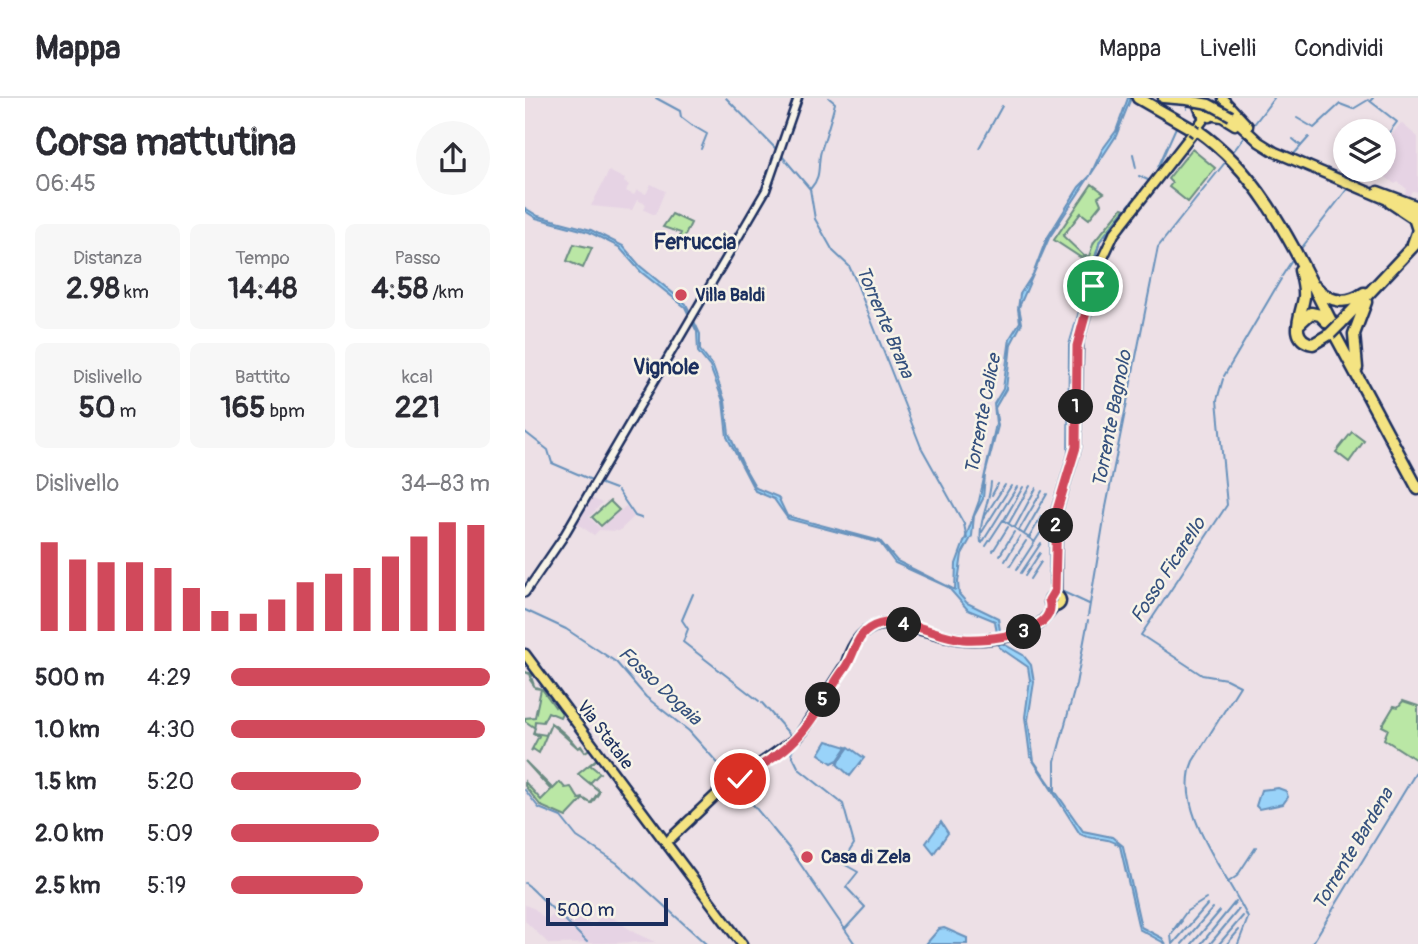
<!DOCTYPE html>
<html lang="it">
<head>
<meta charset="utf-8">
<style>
	body { margin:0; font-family:Pangolin,sans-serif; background:#f7f7f7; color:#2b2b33; height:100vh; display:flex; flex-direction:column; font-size:26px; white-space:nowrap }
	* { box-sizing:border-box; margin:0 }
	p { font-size:23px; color:#7c7c81 }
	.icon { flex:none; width:38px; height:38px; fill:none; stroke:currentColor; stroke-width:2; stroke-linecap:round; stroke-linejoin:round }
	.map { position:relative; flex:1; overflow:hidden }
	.sheet { display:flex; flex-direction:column; background:#fff; width:525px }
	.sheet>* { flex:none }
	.tools { position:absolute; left:808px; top:21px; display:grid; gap:14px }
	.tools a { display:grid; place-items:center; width:63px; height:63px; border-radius:50%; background:#fff; box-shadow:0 4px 10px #0003; font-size:35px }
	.scale { position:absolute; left:21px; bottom:18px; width:122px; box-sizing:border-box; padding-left:7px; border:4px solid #1b2f5e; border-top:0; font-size:19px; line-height:24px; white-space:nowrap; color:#1b2f5e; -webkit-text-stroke:5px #f7f3e8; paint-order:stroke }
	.pin { position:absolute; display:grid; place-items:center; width:60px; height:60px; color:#fff; margin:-30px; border:4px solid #fff; border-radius:50%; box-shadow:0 2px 7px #0007 }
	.km { position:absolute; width:35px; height:35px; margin:-18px; border-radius:50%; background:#222; color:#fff; font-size:19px; line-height:35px; text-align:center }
	.round { display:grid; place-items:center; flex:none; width:74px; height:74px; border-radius:37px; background:#f7f7f7 }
	.headline { display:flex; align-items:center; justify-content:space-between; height:119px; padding:0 35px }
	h1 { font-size:38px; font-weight:800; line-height:52px }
	.figures { display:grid; grid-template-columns:repeat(3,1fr); gap:10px; height:119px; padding:7px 35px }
	.figures div { display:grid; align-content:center; border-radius:10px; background:#f7f7f7; text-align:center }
	.figures b { font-size:30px; font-weight:800 }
	.figures small { font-size:19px; font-weight:400 }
	.figures p { font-size:19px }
	.chart { height:196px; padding:14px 35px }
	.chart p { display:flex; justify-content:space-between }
	.chart svg { width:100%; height:126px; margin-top:7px; stroke:#d1495b; stroke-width:6 }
	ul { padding:0 35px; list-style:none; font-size:23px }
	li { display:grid; grid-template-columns:112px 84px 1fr; align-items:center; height:52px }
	li i { height:18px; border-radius:9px; background:#d1495b }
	header { display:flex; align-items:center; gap:42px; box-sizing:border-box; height:98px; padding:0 35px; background:#fff; border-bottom:2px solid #e1e1e2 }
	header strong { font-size:33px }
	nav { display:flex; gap:38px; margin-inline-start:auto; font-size:24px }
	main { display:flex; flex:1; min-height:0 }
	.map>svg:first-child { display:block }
	.built { fill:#e6d3e4 }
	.green { fill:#bae7a5; stroke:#6a8b82; stroke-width:2 }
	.water { fill:#99d3f9; stroke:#6791bb; stroke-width:2 }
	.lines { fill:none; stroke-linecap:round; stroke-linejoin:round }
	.stream { stroke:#6791bb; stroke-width:2 }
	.secondary-casing { stroke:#1b2f5e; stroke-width:11 }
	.primary-casing { stroke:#1b2f5e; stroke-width:13 }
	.highway-casing { stroke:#1b2f5e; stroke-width:15 }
	.secondary { stroke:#f7f3e8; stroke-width:6 }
	.primary { stroke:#f4e382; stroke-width:8 }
	.highway { stroke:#f4e382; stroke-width:10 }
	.primary-bridge-casing { stroke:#1b2f5e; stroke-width:13; stroke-linecap:butt }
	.highway-bridge-casing { stroke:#1b2f5e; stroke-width:15; stroke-linecap:butt }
	.primary-bridge { stroke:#f4e382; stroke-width:8 }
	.highway-bridge { stroke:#f4e382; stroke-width:10 }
	.route-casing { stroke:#fff; stroke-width:14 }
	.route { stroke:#d1495b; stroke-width:9 }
	.poi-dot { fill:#d1495b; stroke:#f7f3e8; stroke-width:2.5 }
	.labels { text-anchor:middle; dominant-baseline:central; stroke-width:5; stroke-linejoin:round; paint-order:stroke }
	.poi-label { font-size:18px; font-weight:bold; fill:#1b2f5e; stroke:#f7f3e8; text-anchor:start }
	.street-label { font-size:18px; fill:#1b2f5e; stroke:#f7f3e8 }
	.water-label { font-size:19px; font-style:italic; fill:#34507d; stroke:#f7f3e8 }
	.quarter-label { font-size:21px; font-weight:bold; fill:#1b2f5e; stroke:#f7f3e8 }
</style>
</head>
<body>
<header>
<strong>Mappa</strong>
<nav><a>Mappa</a><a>Livelli</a><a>Condividi</a></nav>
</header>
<main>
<section class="sheet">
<div class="headline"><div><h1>Corsa mattutina</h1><p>06:45</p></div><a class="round"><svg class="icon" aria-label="share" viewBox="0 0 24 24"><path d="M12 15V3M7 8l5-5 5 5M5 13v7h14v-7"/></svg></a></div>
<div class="figures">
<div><p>Distanza</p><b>2.98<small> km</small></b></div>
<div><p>Tempo</p><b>14:48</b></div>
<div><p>Passo</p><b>4:58<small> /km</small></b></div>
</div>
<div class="figures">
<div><p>Dislivello</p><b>50<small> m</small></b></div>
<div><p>Battito</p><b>165<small> bpm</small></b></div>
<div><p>kcal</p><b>221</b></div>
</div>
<div class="chart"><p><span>Dislivello</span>34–83 m</p>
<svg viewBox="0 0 160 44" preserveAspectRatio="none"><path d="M5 44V13M15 44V19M25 44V20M35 44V20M45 44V22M55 44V29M65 44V37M75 44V38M85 44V33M95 44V27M105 44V24M115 44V22M125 44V18M135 44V11M145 44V6M155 44V7"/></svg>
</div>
<ul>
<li><b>500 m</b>4:29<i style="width:100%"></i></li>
<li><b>1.0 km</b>4:30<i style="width:98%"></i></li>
<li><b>1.5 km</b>5:20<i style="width:50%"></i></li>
<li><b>2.0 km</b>5:09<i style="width:57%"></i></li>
<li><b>2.5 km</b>5:19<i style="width:51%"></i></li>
</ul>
</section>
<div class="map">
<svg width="893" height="846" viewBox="0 0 893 846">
	<rect width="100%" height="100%" fill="#ede0e6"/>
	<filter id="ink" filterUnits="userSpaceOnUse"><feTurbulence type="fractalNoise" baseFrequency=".0143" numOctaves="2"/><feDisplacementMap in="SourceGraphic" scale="14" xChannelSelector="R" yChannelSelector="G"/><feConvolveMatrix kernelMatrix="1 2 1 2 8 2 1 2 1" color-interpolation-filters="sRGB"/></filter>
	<g filter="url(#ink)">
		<path class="built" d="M876 25 893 39V94L888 93 883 99 879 97 882 91 873 84 870 86 859 78 856 82 839 73 859 72V46Z
			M84 73 100 81 99 84 104 87 101 93 109 97 112 92 121 96 126 86 140 93 130 117 119 112 121 106 112 102 107 112 66 108Z
			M62 398 77 405 64 419 75 430 101 408 109 419 94 433 74 432 69 437 48 423Z
			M0 807 10 811 22 823 30 815 36 820 46 810 68 830 78 813 110 835 130 844 24 846 0 823Z"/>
		<path class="green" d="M667 51 690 70 663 104 644 89 647 85 643 81Z
			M567 86 579 95 573 99 576 106 564 121 556 115 538 138 559 158H564L569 144 597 110 600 111 575 143 569 163 555 159 529 142Z
			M147 116 166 125 158 142 154 140 156 135 138 129Z
			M49 146 67 150 58 170 42 163Z
			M827 334 839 343 824 364 811 354Z
			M85 403 94 412 76 428 67 419Z
			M0 574 8 576 5 582 10 589 17 591 30 609 33 604 39 611 35 619 23 614 18 624 10 623 9 635 21 637 26 626V625C37 632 45 640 53 650L56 648 60 654 67 649 75 659 65 667 75 675 65 685 74 693V695L67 705H66L58 701 41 719 16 708 0 688V684L16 702 26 692 0 663 28 691 35 684 40 690 46 689 54 701 58 700 66 705 74 693 53 676 74 659 67 650 60 654 56 649 53 650 26 626 14 655 8 651 6 653 14 638 8 635 10 630 0 623V620L10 619 16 591 10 590 5 576Z
			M878 603 893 608V663L859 641 863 631 857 628 869 608 873 609Z"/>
		<path class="water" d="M603 0H606L591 38 524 140 494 209 497 225 486 246 481 291 470 310 473 328 460 377 458 401 449 418 447 438 437 456 433 484 434 496 442 505 473 520 477 545 498 557 506 567 509 584 503 622 509 663 558 733 587 739 598 748 616 829 637 840 641 846 614 831 595 748C582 737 569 744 555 736L505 658 500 619 505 582 503 569 474 549 470 523 443 512 423 489 370 465 355 445 263 421 249 401 230 393 202 339 198 303 185 269 173 254 172 234 160 209 116 174 94 149 64 134 11 120 0 113V110L13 118 66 132 98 148 115 168 161 206 175 236V252L188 269 200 303 204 336 219 369 231 390 253 399 262 418 355 443 372 463 430 492 431 466 454 403 471 326 469 306 478 291 485 240 495 224 493 211 495 196 508 176 521 142 554 89 565 78 577 52 591 33Z
			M302 643 322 649 313 662 307 665 294 656Z
			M324 649 339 660 325 678 312 666Z
			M753 690 761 693 763 699 758 706 734 711 731 708 736 692Z
			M416 724 423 735 409 755 401 745Z
			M419 830 442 840V846H401L414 831Z"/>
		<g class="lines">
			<path class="stream" d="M131 0 155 13 156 19 168 28
				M201 0 253 53
				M848 0 845 3 872 24 859 41
				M662 11V10
				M772 20 789 30 815 6 828 11 843 2
				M170 29 182 36 176 51
				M724 33 749 0
				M460 39 477 8
				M768 41 775 47
				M454 50 459 41
				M707 55 721 37
				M608 56 611 70
				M769 56 784 39
				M257 58 285 91 290 121 308 153 324 168 330 181 396 349 439 426 442 441
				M614 78 623 82
				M830 82 837 72
				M286 90C297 78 292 67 296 53 301 37 306 22 310 5L304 0
				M775 152 823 90
				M757 178 768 161
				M699 278 756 181
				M698 281 692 302 702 407 616 537 677 577 701 581 715 588 668 663C647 712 704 778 723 820L713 846
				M0 334 23 352 27 365 69 383
				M543 364 544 247 575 143 631 74 652 27
				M74 385 90 391
				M93 393 110 418 116 420
				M467 397 473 386
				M458 421 480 387
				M479 422 498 389
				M484 425 505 388
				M490 429 511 390
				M494 432 517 393
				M457 434 486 388
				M499 436 522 396
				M504 440 516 419
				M456 444C453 423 465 405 466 384
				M457 445 492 389
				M461 448 478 422 510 444
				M468 453 483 429
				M475 457 489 434
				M480 463 495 438
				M485 468 501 443
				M492 471 516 434
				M496 475 516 445
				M500 478 515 455
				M505 481 516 464
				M529 490 524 485 525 414 540 372
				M534 492 564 506
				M168 496 157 522 163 531 158 544 234 603
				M0 512 41 531 91 564 121 599 164 633 208 682
				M563 518 581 409 633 149 702 62
				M237 605 267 639
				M270 647 266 655 274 671 318 706 329 746 317 765 333 774 321 789 340 809 320 831
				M211 686 267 754 330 846
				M0 692 14 710 36 719 52 739 92 765 181 846
				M530 695V663L551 586 563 522
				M0 785 4 788
				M702 785 712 778 731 749
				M5 789 37 820
				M39 821 62 844
				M649 831 662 813 681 801
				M647 846 646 837 657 823
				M648 846 682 807
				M657 846 688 810
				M667 846 695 813
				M676 846 711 803
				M685 846 714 811
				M694 846 718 818
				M702 846 714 832
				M787 846 893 671"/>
			<defs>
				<path id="secondary" d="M0 495 37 441 241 92 273 0"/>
				<path id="primary" d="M638 0 662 2
					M698 1 723 28
					M672 5 676 15 685 19
					M690 18 697 19 710 27
					M706 18 734 44 750 54 893 115
					M853 93 893 108
					M524 503a6 6 0 1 1 12 0a6 6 0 1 1-12 0Z
					M531 497 532 412 551 349 553 244 575 166 589 136 681 18
					M0 556 138 741
					M321 565C341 501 388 534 433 541 454 544 488 540 507 531 517 526 522 517 530 509
					M170 717 190 698 274 638 318 570
					M146 740 166 721
					M141 745 217 846"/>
				<path id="highway" d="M613 0 667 31
					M672 32C740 79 772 158 809 229
					M865 104 889 120 893 132 888 146
					M775 172C777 181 780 190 779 199 777 216 762 241 788 246L805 236
					M791 189C805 205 822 207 839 195
					M774 226 786 215 795 217 803 225
					M815 226 893 143
					M809 235 893 391
					M832 270 829 236 841 204"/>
			</defs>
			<use href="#secondary" class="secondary-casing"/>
			<use href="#primary" class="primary-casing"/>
			<use href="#highway" class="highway-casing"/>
			<use href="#secondary" class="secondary"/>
			<use href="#primary" class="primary"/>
			<use href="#highway" class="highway"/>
			<defs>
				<path id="primary-bridge" d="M662 2 684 6 706 18"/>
				<path id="highway-bridge" d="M667 31 671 34
					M805 236 815 226"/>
			</defs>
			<use href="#primary-bridge" class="primary-bridge-casing"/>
			<use href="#highway-bridge" class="highway-bridge-casing"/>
			<use href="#primary-bridge" class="primary-bridge"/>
			<use href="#highway-bridge" class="highway-bridge"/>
		</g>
	</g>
	<g class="lines" filter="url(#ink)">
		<defs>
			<path id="route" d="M215 681C235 668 259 655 275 636 292 617 305 590 320 570 331 554 330 533 355 526 381 519 412 539 438 541 460 543 535 536 524 502L530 492 532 412 551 349 552 248 568 188"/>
		</defs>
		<use href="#route" class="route-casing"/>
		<use href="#route" class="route"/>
	</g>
	<g class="poi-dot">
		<circle cx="156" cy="197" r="7"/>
		<circle cx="282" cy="759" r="7"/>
	</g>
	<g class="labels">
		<g class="poi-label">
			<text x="170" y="197">Villa Baldi</text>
			<text x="296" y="759">Casa di Zela</text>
		</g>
		<g class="street-label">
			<text transform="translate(80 637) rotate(53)">Via Statale</text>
		</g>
		<g class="water-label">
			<text transform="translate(360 224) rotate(67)">Torrente Brana</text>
			<text transform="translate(458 316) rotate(-79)">Torrente Calice</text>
			<text transform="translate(587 321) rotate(-79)">Torrente Bagnolo</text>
			<text transform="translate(643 472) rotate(-57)">Fosso Ficarello</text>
			<text transform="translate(135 588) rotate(43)">Fosso Dogaia</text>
			<text transform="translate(828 751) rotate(-59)">Torrente Bardena</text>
		</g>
		<g class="quarter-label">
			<text x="170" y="144">Ferruccia</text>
			<text x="141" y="269">Vignole</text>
		</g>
	</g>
</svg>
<div class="tools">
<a><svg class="icon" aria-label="layers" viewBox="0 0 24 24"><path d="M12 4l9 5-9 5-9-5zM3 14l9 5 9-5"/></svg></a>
</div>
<div class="scale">500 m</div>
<div class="pin" style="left:568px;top:188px;background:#1e9e55"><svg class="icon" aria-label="arrive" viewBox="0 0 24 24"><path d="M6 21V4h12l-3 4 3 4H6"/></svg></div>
<div class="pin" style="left:215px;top:681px;background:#d93025"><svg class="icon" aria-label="check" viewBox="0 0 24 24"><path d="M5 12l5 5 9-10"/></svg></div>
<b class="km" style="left:551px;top:309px">1</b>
<b class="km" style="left:531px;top:428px">2</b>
<b class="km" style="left:499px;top:534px">3</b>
<b class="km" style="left:379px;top:527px">4</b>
<b class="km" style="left:298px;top:602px">5</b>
</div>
</main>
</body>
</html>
